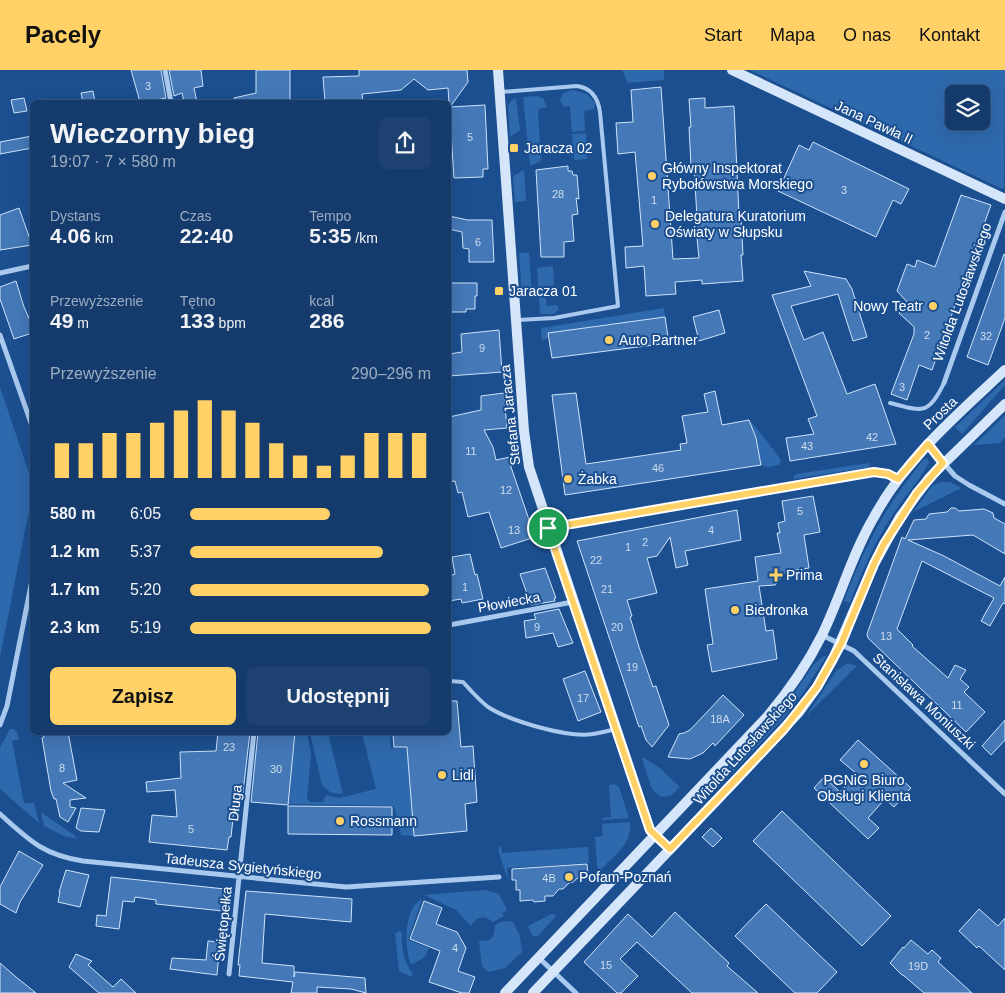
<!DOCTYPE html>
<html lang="pl">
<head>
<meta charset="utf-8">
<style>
	body { margin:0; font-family:Arial,sans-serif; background:#1d4271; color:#f1f3f6; height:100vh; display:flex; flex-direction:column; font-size:19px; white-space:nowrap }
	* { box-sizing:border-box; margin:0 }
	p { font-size:16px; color:#9dadc1 }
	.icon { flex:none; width:28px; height:28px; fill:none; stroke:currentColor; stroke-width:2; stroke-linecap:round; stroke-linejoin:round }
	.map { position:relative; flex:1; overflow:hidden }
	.side { position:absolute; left:30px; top:30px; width:421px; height:635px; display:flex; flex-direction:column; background:#143b6b; border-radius:8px; box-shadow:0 5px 20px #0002,0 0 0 1px #33557e }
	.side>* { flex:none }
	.controls { position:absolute; left:945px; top:15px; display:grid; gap:10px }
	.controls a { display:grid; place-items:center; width:45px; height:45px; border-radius:8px; background:#143b6b; box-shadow:0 5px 20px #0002,0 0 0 1px #33557e; font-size:25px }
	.pin { position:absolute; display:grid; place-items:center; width:42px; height:42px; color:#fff; margin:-21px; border:2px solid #fff; border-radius:50%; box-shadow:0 1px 5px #0007 }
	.round { display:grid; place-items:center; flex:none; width:52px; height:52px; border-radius:8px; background:#1d4271 }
	.head { display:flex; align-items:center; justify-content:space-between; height:85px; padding:0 20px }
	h1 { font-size:28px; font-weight:700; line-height:38px }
	.stats { display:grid; grid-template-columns:repeat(3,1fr); gap:8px; height:85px; padding:5px 20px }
	.stats div { display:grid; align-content:center }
	.stats b { font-size:21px; font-weight:700 }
	.stats small { font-size:14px; font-weight:400 }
	.stats p { font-size:14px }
	.chart { height:140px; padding:10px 20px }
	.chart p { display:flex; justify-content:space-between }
	.chart svg { width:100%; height:90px; margin-top:5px; stroke:#ffd166; stroke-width:6 }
	.primary-button { display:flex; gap:10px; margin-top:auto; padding:10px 20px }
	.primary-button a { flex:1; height:58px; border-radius:8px; background:#ffd166; color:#111; font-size:20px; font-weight:700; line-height:58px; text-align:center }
	.primary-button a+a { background:#1d4271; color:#f1f3f6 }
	ul { padding:0 20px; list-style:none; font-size:16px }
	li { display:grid; grid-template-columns:80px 60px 1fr; align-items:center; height:38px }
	li i { height:12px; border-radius:6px; background:#ffd166 }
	header { display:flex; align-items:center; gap:30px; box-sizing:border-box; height:70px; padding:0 25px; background:#ffd166; color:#111 }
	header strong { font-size:24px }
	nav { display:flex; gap:28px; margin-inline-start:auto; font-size:18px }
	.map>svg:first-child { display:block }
	.green { fill:#2e69ad; fill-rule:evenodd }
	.building { fill:#4478b7; stroke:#cfe3fa }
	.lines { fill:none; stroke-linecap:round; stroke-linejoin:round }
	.lane { stroke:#a9c9ee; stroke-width:4 }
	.street { stroke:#a9c9ee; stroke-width:5 }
	.secondary { stroke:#d6e6fa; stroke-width:10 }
	.route-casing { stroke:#fff; stroke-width:10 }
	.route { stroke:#ffd166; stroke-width:6 }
	.poi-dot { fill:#ffd166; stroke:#1b4f8f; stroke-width:2 }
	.labels { text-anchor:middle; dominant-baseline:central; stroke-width:4; stroke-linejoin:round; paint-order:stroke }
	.number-label { font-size:11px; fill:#d0dded }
	.street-label { font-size:14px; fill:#fff; stroke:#1b4f8f }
	.poi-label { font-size:14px; fill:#fff; stroke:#1b4f8f; text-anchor:start }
</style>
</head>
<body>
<header>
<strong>Pacely</strong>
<nav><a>Start</a><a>Mapa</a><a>O nas</a><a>Kontakt</a></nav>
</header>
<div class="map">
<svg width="1005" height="923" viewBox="0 0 1005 923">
	<rect width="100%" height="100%" fill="#1b4f8f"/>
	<path class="green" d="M622 0H664V10L628 13Z
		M750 0H1005L1004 118 1002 119 994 115ZM954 24H981V51H954Z
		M572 20 587 24 595 33 594 39 584 41 585 61 572 62 570 36 564 37 560 31 563 23Z
		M536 26 543 28 547 37 538 39 541 91 530 96 523 27Z
		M516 28 520 60 510 67 508 36 511 31Z
		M586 63 587 89 574 90 572 64Z
		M524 100 526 131 515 132 513 106Z
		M519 183H529L532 225 522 226Z
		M553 196 554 215 544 217 547 236 557 235 559 239 554 244H540L537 198Z
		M664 238 665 247 549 263V267L542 271 541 258Z
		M1005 310V315L962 364 955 357Z
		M0 317 32 412V425L0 587Z
		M1005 345V367L1000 373 974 375Z
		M749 351C754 353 777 384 781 391L779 395 768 397 761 395 756 368Z
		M927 388 929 392C920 411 905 425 894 443 875 471 862 501 850 533L844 531C865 475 886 435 924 389Z
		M869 393 870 397 794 409 793 408 796 404Z
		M941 412H950L961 418 913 442 932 416Z
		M824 586H826V587L803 623 784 648 702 735 698 730 780 644 814 594Z
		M848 593 857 596 806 646 837 600Z
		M10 659H14L17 662 19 669 12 671 24 733H34L39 753 0 719V678Z
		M295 663H307L311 685 307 728 310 732H323L326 725 339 728 376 719 362 663H387L390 664 391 678 407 677 414 766 401 765 394 736 286 734V727H289Z
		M310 663H328L343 724 331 723 322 715Z
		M643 687 660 698 680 717 672 725 662 727 657 724 652 719 642 689Z
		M615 714 619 717 629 748 602 750V748L611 747 609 715Z
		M41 742 74 765 77 769 64 766 44 756Z
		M630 752C633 773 613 787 600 800L597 797 595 767 603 766 602 754Z
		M501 774 502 783 588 777 589 793 507 798 508 810 498 780Z
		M486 820 499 824 507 840 502 843 504 846 493 852C485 845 476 846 471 856L456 840 424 825Z
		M422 829 408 870 429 878 425 887 413 894 410 893C405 876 403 839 422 829Z
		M551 844H554L556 846 537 867 532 865 528 856Z
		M503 851 513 852 520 866 522 882 505 898 488 902 482 896 479 871 490 870 494 864 495 855Z
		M399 861 402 863C401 877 404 892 413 904L411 907 399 901 395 864Z"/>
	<path class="building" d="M131 0H161L166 28 149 32H140Z
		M169 0H201L203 16 194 18 197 32H184L182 23 174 26Z
		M256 0H290V32H234V28L256 23Z
		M359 0H467L468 12 450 37 485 35 488 99H483V107L454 108 448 18 428 20 414 9 401 20 362 24 363 32H325L323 7 359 6Z
		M661 17 673 189 699 188 695 148H697L694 96H691L689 57H691L689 29 705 28V38L734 36 739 145H741L743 185H741L743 211 702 214V210L675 212 676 224 646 226 644 196 626 198 625 177 643 176 635 82 618 84 616 53 633 52 631 20Z
		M93 21 95 32H83L81 23Z
		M24 28 27 41 14 43 11 30Z
		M32 66V78L0 84V72Z
		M813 72 909 119 901 134 893 130 876 167 778 121 799 75 809 80Z
		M568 96V101H572L573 105H577L579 129 576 128 578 144 572 145 574 171 564 172V187H541L536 100Z
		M961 125 991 135 932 300 919 295 907 330 891 324 914 264V257L899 243 908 233 897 221 907 194 915 197 917 190 935 197Z
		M19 138 32 175 0 180V145Z
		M449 146 468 150H492L494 192H469V179L463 178 462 162 449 159Z
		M1004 184 1005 185V248L988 295 967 287Z
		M804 201 846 209 852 219 867 267 853 271 838 224 791 236 804 270 823 262 847 324 875 314 896 374 790 391 786 368 814 364 808 349 817 346 772 225 811 216Z
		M16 211 24 237 32 255V263L14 269 0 229V217Z
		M449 213H477V226H475V239H466V242H449Z
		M719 240 725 263 699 271 693 247Z
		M665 247 669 273 552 288 548 263Z
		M499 260 502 302 449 306V284L462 282 461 264Z
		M715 321 722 355 749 350 756 368 761 395 565 425 552 325 576 323 586 394 681 380 680 374 687 373 682 346 708 342 704 324Z
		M504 323 507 358 484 360 493 377 496 390 510 387 511 397 535 467 501 478 489 442 468 447 462 422 458 423 455 411 449 412V347L481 340V326Z
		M813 426 820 462 804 465 809 498 785 502 775 515 759 516 766 561 773 560 777 589 712 602 707 575 713 574 705 519 758 511 755 487 781 483 777 463H780L778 453 785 451 782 431Z
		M951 438H955L959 441 984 439 993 443 994 448 1005 454V484L973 465 908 470 944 486 1000 516 1005 507V534L1003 533 990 556 981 551 994 528 922 491 897 559 913 575 912 576 948 608 955 595 966 600 960 609 969 617 964 622 985 642 966 662 868 568 867 564 902 467 905 469 914 450 926 449 929 444 947 442Z
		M737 440 741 470 685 481 688 495 676 498 670 467 657 486 647 488 657 523 627 530 632 546 630 547 639 577 653 617 656 616 669 655 652 677 646 670 641 656 639 657 577 471Z
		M470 484 475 505 477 504 483 529 462 533 461 529 449 531V506L455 504 452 487Z
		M545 498 556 528H554L555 531 531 535 520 504Z
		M559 539 573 573 558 577 553 563 526 568 524 551 536 549 534 544Z
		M585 601 601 642 578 651 563 609Z
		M723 625 744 645 715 676 713 673 703 683 690 689 668 687 679 664 684 663 690 660Z
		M449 631H457L461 677 473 676 477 732 465 734 467 761 414 766 407 677H394L393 665 406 664V662H449Z
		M1005 650V670L991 685 982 676Z
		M43 662H68L77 710 63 713 86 728 70 730V737L76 738 68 752 60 747 56 729H54L51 721 42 668 44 667Z
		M218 662H250L242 731 235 730 231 767H229L227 780 149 772 152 745 177 747 175 720 147 722 146 712 181 708 180 682 216 681Z
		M258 662H295L288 735 251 732Z
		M858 670 911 718 894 737 885 729 868 748 879 758 868 769 814 718 824 707 840 722 857 704 840 690Z
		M288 736 392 737V765L288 764Z
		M81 738 105 740 99 762 81 761 76 758Z
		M782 741 891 846 862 876 753 771Z
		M711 758 722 768 713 777 702 767Z
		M19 781 43 795 20 832 16 843 0 834V817Z
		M587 794 588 805 580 806 573 812 569 813 563 819H559L553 826H545V831L534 832 533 830 520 831V820H516V810H512V799Z
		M66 800 89 805 80 837 58 832 60 822H59Z
		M111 807 225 819 223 841 156 834V830L135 827 134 832 123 831 119 859 96 856 97 845 106 846Z
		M246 821 352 829 351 852 265 844 262 893 294 896V907L295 902 365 908 366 923 351 919 317 917V923H291L293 912 239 906 240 895H238Z
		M424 831 442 838 436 854 457 862 466 878 458 901 475 907 469 923H462L429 912 440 881 410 869Z
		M766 834 837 902 817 923H795L735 866Z
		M979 839 998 856 1005 848V900L979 876 977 878 959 861Z
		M675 842 729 893 727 896 758 923H692L637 872 620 889 638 906 621 923H617L584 892 628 844 652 867Z
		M911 870 928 884 932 880 941 888 938 892 972 923H924L903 905H902L890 893 903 877 904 878Z
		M208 871 220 872 217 905 170 899 172 888 206 890Z
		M76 884 92 891 88 895 113 917 121 909 136 923H99L69 897Z
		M0 893 16 907 36 923H0Z"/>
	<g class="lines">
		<path class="lane" d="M501 22 577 16C592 18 598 28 600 42L618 236 554 248 518 250
			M890 333C922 341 928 346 944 313
			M449 611 463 612C471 621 479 630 488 637 510 651 567 668 593 664 600 663 608 661 616 659"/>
		<path class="street" d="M165 0 171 32
			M0 203 32 196
			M0 265 32 356
			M944 313 1005 142
			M927 374 955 406 969 415 1005 434
			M549 457 874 402 888 404 898 409
			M449 555 573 532
			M822 565 854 581 1005 724
			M0 655 7 636 32 510
			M0 744C29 770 43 785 83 791L346 817 499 807
			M538 887 576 923
			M229 904 254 662"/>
		<path class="secondary" d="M498 0 524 361 529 397 650 760 670 779
			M732 0 1005 129
			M505 923 767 647C788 622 807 595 822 565 841 526 852 484 874 447 906 388 957 345 1005 300
			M533 923 737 709 799 642 817 617 833 589 874 494 900 447 930 407 1005 334"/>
	</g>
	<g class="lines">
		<defs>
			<path id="route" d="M928 374 943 393 917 423 884 474 874 494 841 574 817 617 784 659 670 779 650 760 548 458 874 402 888 404 898 409Z"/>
		</defs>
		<use href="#route" class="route-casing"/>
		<use href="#route" class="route"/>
	</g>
	<g class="poi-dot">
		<rect x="509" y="73" width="10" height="10" rx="2.5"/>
		<circle cx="652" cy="106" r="5"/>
		<circle cx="655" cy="154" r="5"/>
		<rect x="494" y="216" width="10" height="10" rx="2.5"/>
		<circle cx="933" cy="236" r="5"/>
		<circle cx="609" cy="270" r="5"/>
		<circle cx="568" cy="409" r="5"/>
		<path d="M773.5 497.5h5v5h5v5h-5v5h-5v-5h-5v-5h5z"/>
		<circle cx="735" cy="540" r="5"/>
		<circle cx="864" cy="694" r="5"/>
		<circle cx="442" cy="705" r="5"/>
		<circle cx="340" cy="751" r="5"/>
		<circle cx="569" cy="807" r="5"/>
	</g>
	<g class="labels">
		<g class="number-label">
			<text x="148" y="16">3</text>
			<text x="470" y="67">5</text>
			<text x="844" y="120">3</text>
			<text x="558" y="124">28</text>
			<text x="654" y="130">1</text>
			<text x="478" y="172">6</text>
			<text x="927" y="265">2</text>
			<text x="986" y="266">32</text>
			<text x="482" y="278">9</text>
			<text x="902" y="317">3</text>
			<text x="872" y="367">42</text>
			<text x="807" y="376">43</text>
			<text x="471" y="381">11</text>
			<text x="658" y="398">46</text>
			<text x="506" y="420">12</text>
			<text x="800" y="441">5</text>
			<text x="514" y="460">13</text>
			<text x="711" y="460">4</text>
			<text x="645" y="472">2</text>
			<text x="628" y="477">1</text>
			<text x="596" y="490">22</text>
			<text x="465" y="517">1</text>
			<text x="607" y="519">21</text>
			<text x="537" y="557">9</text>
			<text x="617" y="557">20</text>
			<text x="886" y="566">13</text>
			<text x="632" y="597">19</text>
			<text x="583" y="628">17</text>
			<text x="957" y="635">11</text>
			<text x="720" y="649">18A</text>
			<text x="229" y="677">23</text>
			<text x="62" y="698">8</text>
			<text x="276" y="699">30</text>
			<text x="191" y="759">5</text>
			<text x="549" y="808">4B</text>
			<text x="455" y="878">4</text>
			<text x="606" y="895">15</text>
			<text x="918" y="896">19D</text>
		</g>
		<g class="street-label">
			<text transform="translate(874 52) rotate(25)">Jana Pawła II</text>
			<text transform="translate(962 222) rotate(-70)">Witolda Lutosławskiego</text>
			<text transform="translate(940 343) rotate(-44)">Prosta</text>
			<text transform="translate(510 345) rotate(-96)">Stefana Jaracza</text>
			<text transform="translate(509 532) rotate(-10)">Płowiecka</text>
			<text transform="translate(924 631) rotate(43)">Stanisława Moniuszki</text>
			<text transform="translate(745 678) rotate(-48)">Witolda Lutosławskiego</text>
			<text transform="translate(235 733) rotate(-84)">Długa</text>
			<text transform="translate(243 796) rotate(6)">Tadeusza Sygietyńskiego</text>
			<text transform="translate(223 854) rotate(-84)">Świętopełka</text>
		</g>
		<g class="poi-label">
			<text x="524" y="78">Jaracza 02</text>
			<text x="662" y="98">Główny Inspektorat<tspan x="662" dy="16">Rybołówstwa Morskiego</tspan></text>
			<text x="665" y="146">Delegatura Kuratorium<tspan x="665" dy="16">Oświaty w Słupsku</tspan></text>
			<text x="509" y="221">Jaracza 01</text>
			<text x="923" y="236" text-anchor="end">Nowy Teatr</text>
			<text x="619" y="270">Auto Partner</text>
			<text x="578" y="409">Żabka</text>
			<text x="786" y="505">Prima</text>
			<text x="745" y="540">Biedronka</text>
			<text x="452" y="705">Lidl</text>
			<text x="864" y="710" text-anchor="middle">PGNiG Biuro<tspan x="864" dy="16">Obsługi Klienta</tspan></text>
			<text x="350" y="751">Rossmann</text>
			<text x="579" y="807">Pofam-Poznań</text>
		</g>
	</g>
</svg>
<div class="controls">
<a><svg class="icon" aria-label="layers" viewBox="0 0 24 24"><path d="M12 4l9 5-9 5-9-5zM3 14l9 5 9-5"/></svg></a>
</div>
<div class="pin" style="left:548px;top:458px;background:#1e9e55"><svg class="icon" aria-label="arrive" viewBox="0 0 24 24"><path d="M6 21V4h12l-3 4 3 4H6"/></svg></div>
<section class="side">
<div class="head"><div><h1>Wieczorny bieg</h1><p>19:07 · 7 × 580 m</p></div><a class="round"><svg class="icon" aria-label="share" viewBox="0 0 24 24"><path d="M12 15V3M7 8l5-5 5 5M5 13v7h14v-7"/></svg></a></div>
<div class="stats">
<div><p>Dystans</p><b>4.06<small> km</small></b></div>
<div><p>Czas</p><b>22:40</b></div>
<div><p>Tempo</p><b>5:35<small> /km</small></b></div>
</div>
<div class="stats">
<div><p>Przewyższenie</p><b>49<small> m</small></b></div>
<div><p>Tętno</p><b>133<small> bpm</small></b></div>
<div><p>kcal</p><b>286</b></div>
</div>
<div class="chart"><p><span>Przewyższenie</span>290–296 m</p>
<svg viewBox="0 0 160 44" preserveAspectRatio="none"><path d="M5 44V27M15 44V27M25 44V22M35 44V22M45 44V17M55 44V11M65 44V6M75 44V11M85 44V17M95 44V27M105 44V33M115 44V38M125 44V33M135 44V22M145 44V22M155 44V22"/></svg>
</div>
<ul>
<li><b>580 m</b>6:05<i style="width:58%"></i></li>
<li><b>1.2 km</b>5:37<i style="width:80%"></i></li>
<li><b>1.7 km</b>5:20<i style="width:99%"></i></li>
<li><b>2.3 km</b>5:19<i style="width:100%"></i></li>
</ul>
<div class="primary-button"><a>Zapisz</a><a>Udostępnij</a></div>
</section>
</div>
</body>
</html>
